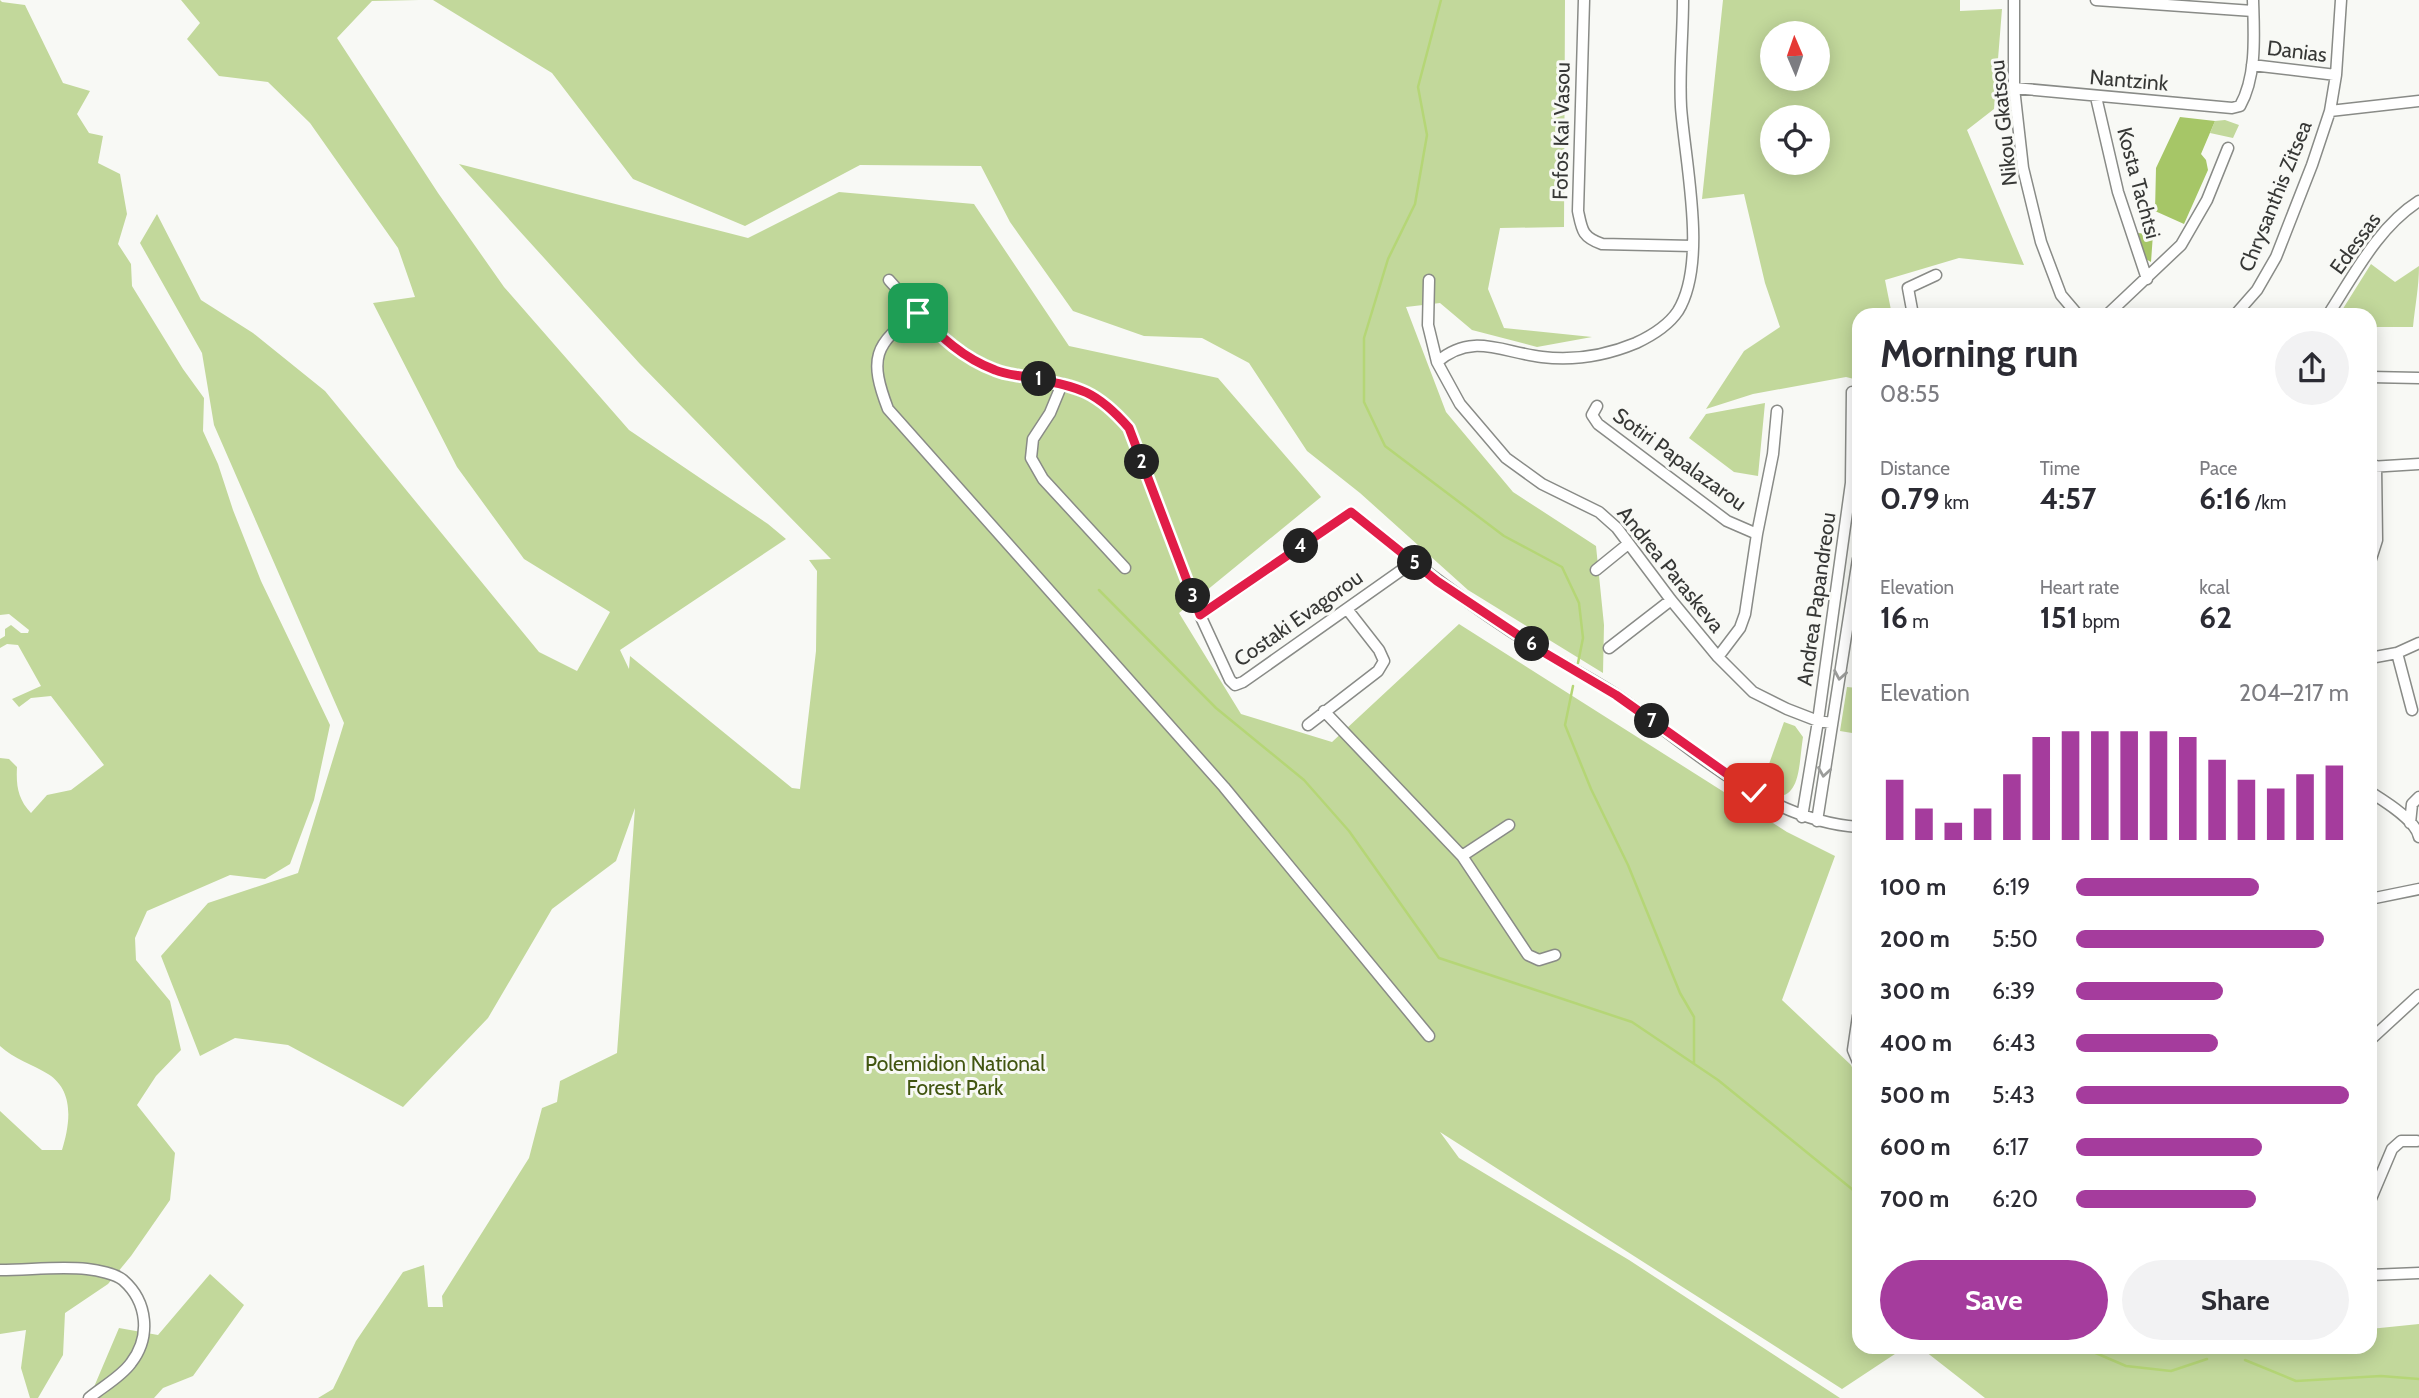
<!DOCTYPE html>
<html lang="en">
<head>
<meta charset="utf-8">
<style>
	body { margin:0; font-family:Cabin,sans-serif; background:#f2f2f3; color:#2b2b33; height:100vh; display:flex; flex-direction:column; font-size:26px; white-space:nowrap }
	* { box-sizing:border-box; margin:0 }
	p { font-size:23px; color:#7c7c81 }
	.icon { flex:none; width:38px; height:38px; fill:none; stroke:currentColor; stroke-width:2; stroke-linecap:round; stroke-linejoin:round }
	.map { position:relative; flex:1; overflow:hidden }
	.drawer { position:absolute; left:1852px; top:308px; width:525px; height:1046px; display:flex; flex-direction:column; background:#fff; border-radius:21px; box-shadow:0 4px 18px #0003 }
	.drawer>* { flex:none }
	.needle { width:46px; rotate:358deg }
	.buttons { position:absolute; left:1760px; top:21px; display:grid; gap:14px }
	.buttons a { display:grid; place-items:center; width:70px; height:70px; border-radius:50%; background:#fff; box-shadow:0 4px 18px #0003; font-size:35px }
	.pin { position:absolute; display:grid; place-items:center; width:60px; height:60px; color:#fff; margin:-30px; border-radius:14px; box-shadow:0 4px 10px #0006 }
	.km { position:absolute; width:35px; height:35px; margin:-18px; border-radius:50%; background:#222; color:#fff; font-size:19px; line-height:35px; text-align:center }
	.round { display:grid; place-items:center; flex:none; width:74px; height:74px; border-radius:37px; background:#f2f2f3 }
	.headline { display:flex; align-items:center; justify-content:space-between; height:119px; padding:0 28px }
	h1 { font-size:38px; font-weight:700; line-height:52px }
	.figures { display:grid; grid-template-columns:repeat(3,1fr); gap:10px; height:119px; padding:7px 28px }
	.figures div { display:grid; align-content:center }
	.figures b { font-size:30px; font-weight:700 }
	.figures small { font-size:19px; font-weight:400 }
	.figures p { font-size:19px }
	.chart { height:196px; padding:14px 28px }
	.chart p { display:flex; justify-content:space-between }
	.chart svg { width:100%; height:126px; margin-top:7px; stroke:#a53c9d; stroke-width:6 }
	.cta { display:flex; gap:14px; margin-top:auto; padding:14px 28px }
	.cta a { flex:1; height:80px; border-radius:42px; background:#a53c9d; color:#fff; font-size:28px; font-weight:700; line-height:80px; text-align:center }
	.cta a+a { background:#f2f2f3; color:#2b2b33 }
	ul { padding:0 28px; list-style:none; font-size:23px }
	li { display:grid; grid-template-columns:112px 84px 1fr; align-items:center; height:52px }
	li i { height:18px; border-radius:9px; background:#a53c9d }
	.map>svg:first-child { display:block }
	.green { fill:#c2d89b; fill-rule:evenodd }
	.forest { fill:#a6c667 }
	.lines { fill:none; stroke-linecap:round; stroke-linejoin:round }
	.stream { stroke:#b5d676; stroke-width:2.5 }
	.minor-casing { stroke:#898b87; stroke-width:13 }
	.minor { stroke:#fff; stroke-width:10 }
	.oneway { stroke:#9b9c9a }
	.route-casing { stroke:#fff; stroke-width:14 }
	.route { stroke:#e11d48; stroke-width:9 }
	.labels { text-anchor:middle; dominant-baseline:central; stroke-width:6; stroke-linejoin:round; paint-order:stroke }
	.street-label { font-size:21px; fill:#373836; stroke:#f8f9f5 }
	.park-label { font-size:21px; fill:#415510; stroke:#f8f9f5 }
</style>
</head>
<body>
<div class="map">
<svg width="2419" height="1398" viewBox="0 0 2419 1398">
	<rect width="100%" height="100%" fill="#f8f9f5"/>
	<path class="green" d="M0 0 2 2 25 5 63 83 90 91 77 114 89 133 103 136 98 163 120 174 127 214 118 244 131 264 132 286 183 369 204 398 203 431 218 464 233 510 261 581 330 725 314 800 290 864 265 879 230 875 147 911 135 938 136 960 170 1001 181 1050 156 1076 137 1105 175 1153 170 1200 131 1256 108 1284 65 1313 63 1355 38 1398H30L21 1368 26 1330 0 1334V1111L42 1150H62C70 1124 75 1091 48 1074 32 1064 14 1059 0 1046V758L9 759 17 767C16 786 18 799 31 813L47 795 71 790 104 765 51 696 31 698 19 707 12 699 41 686 18 645 7 644 0 648V639L5 636V629L11 625 21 633H28L29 630 9 614 0 615Z
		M181 0H419L372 1 337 38 438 193 504 287 629 430 768 524 786 539 620 650 629 669 630 656 792 788 800 789 816 651 817 571 809 560 831 559 640 364 459 164 748 238 839 192 974 204 1069 346 1218 378 1321 497 1179 613 1241 714 1332 742 1459 624 1787 832 1835 856 1782 1000 1851 1065 1858 1081V1348H1904L1842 1389 1440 1132 1459 1158 1629 1260 1840 1398H318L333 1389 356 1341 403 1272 424 1265 428 1307H443L442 1296 529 1158 542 1108 557 1102 560 1081 617 1053 635 808 616 861 552 909 488 1018 403 1107 288 1045 235 1038 200 1056 161 956 208 903 298 873 344 723 214 425 202 353 140 243 157 214 201 300 253 333 325 391 539 652 577 671 610 612 524 559 457 467 373 303 415 297 398 248 310 123 268 82 219 76 187 39 200 23Z
		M433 0H1565L1564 227 1500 228 1488 289 1504 328 1592 337 1537 347 1472 330 1440 303 1406 307 1446 412 1513 492 1596 546 1604 625 1603 673 1468 590 1360 493 1307 451 1249 363 1202 338 1144 336 1073 311 1010 222 981 166 860 165 745 226 633 179 552 73Z
		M1723 0H1960V11L2002 9 1994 109 1967 130 2024 265 1959 258 1885 280 1892 315H1858V380L1846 377 1753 394 1706 409 1744 351 1780 327 1765 283 1744 194 1702 199ZM1773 33H1818V79H1773ZM1773 117H1818V163H1773Z
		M2225 120 2239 125 2233 138 2210 133 2215 121Z
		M2371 264 2395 282 2419 266C2419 287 2415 306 2413 327H2370V315H2339Z
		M1765 403 1758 476 1734 472 1689 438 1706 414Z
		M1847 687 1858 688V734L1840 731Z
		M1784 722 1795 726 1803 737C1798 768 1802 810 1759 792Z
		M210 1274 244 1305 193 1376 163 1388 154 1398H92L91 1394 119 1328 158 1335Z
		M2419 1324V1398H1985L1921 1348H2370V1329Z"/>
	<path class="forest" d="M2180 117 2215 121 2201 154 2206 160 2208 170 2184 224 2155 211 2156 168Z
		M2136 233 2153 234 2151 262 2144 258Z"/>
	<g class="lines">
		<path class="stream" d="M1441 0 1418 87 1427 135 1415 204 1388 259 1364 338V402L1385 446 1504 536 1562 567 1579 603 1583 638 1578 663
			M1099 590 1216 708 1304 780 1349 831 1439 958 1632 1022 1718 1080 1858 1194
			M1573 686 1565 725 1591 789 1628 865 1680 993 1694 1017V1063
			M2084 1348 2126 1366 2171 1371 2207 1359
			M2245 1360 2296 1381 2381 1376 2419 1379"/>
		<defs>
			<path id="minor" d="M1584 0 1578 211C1582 230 1582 237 1602 244L1693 246
				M2014 0V88L2023 168 2041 242 2061 295 2078 315
				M2096 0 2253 11
				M2252 65 2336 75
				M2014 88 2232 108 2240 106C2257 76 2254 34 2253 0
				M2096 97 2118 192 2147 279
				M2330 111 2419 101
				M889 280C920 315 950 353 995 370 1004 374 1016 375 1026 377 1077 387 1094 388 1129 428L1200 615 1230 680 1235 685 1243 682 1413 562
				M1429 280 1428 325 1437 362 1460 404 1506 458 1542 484 1599 512 1617 528 1671 600 1718 657 1753 692 1787 709 1818 721 1832 723
				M918 313C873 344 869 359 888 409L1224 787 1429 1036
				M1913 315 1908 288 1936 275
				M2107 315 2181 245 2207 200 2228 148
				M2235 315 2257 290 2276 257 2312 165 2330 111 2336 75 2341 0
				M2328 315C2354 275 2378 227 2419 201
				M1437 362C1472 332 1501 352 1542 357 1576 361 1605 356 1636 343 1651 336 1668 326 1678 311 1708 262 1685 163 1681 107 1679 71 1683 35 1683 0
				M2370 377 2419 378
				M1062 384 1050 413 1033 439 1031 458 1043 479 1125 568
				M1597 406 1592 415 1598 424 1727 521 1757 534
				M2370 467 2419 464
				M2370 562 2377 540 2376 466
				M1596 570 1628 544
				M1200 615 1351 512C1413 562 1476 611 1545 653 1569 668 1595 680 1618 696 1693 748 1764 820 1858 827
				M1609 648 1671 600
				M2397 653 2412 710
				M1718 657 1740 628 1745 614 1757 534 1773 454 1777 411
				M2370 658 2397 653 2419 643
				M1324 711 1462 856 1528 955 1539 960 1555 955
				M1308 725 1378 671 1384 661 1379 650 1347 609
				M2370 792C2384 801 2416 820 2419 837
				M1802 817 1818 721 1851 483 1852 392H1858
				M1817 821 1858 559
				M2410 823 2412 804 2419 797
				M1462 856 1509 825
				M2370 899 2419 889
				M1858 1016 1853 1050 1858 1062
				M2370 1040 2419 995
				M2370 1201 2392 1149 2401 1141H2417
				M0 1270C29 1270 59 1266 87 1269 97 1270 116 1274 123 1280 148 1302 151 1337 131 1363 121 1377 102 1387 89 1398
				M2370 1275 2419 1273"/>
		</defs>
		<use href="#minor" class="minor-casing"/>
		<use href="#minor" class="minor"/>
	</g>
	<defs><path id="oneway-chevron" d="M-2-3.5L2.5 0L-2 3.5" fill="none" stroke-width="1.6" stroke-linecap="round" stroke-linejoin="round" transform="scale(1.75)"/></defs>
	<g class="oneway">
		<use href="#oneway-chevron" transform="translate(1840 675) rotate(100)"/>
		<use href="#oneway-chevron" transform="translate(1824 772) rotate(99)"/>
	</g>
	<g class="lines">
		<defs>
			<path id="route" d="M918 313C941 337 963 358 995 370 1004 374 1016 375 1026 377 1077 387 1094 388 1129 428L1200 615 1351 512 1437 581 1545 653 1616 695 1754 793"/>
		</defs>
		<use href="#route" class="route-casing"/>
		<use href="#route" class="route"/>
	</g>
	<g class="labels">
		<g class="street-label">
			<text transform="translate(2297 51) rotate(7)">Danias</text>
			<text transform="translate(2129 80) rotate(5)">Nantzink</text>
			<text transform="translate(2003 123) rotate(-96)">Nikou Gkatsou</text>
			<text transform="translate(1561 131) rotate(-89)">Fofos Kai Vasou</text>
			<text transform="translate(2139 183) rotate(75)">Kosta Tachtsi</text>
			<text transform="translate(2275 196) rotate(-68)">Chrysanthis Zitsea</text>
			<text transform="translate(2355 243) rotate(-54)">Edessas</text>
			<text transform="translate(1680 459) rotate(36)">Sotiri Papalazarou</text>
			<text transform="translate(1671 569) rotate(51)">Andrea Paraskeva</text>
			<text transform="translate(1816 599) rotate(-82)">Andrea Papandreou</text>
			<text transform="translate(1298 618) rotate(-35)">Costaki Evagorou</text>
		</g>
		<g class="park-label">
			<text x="955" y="1063">Polemidion National<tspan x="955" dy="24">Forest Park</tspan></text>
		</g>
	</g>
</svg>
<div class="buttons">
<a><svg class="needle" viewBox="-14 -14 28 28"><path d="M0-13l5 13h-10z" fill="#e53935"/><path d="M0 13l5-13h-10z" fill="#7c7c81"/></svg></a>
<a><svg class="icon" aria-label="locate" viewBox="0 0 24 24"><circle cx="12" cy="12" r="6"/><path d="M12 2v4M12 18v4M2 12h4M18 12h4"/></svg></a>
</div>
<div class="pin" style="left:918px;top:313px;background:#1e9e55"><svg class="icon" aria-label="arrive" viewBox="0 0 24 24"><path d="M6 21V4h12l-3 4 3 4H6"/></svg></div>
<div class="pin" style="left:1754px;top:793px;background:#d93025"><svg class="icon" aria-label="check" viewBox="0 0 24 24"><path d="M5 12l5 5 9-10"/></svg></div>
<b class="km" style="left:1039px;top:379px">1</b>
<b class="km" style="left:1142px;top:462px">2</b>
<b class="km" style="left:1193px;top:596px">3</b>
<b class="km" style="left:1301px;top:546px">4</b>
<b class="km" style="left:1415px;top:563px">5</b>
<b class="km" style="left:1532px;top:644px">6</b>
<b class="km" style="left:1652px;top:721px">7</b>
<section class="drawer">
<div class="headline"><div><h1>Morning run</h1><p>08:55</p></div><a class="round"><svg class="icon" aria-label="share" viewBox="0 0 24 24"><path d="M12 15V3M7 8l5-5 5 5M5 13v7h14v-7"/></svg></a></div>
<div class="figures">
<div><p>Distance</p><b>0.79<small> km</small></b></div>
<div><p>Time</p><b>4:57</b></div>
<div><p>Pace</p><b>6:16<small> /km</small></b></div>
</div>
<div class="figures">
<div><p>Elevation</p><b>16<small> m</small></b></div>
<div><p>Heart rate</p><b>151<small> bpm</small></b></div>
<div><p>kcal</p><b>62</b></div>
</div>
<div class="chart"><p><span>Elevation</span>204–217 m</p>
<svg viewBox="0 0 160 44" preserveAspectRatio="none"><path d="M5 44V23M15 44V33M25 44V38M35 44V33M45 44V21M55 44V8M65 44V6M75 44V6M85 44V6M95 44V6M105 44V8M115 44V16M125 44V23M135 44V26M145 44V21M155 44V18"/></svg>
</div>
<ul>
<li><b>100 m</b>6:19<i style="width:67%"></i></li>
<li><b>200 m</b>5:50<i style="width:91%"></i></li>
<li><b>300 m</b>6:39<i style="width:54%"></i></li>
<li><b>400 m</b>6:43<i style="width:52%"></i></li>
<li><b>500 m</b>5:43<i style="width:100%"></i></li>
<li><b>600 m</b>6:17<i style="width:68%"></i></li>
<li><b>700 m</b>6:20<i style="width:66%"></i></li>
</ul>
<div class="cta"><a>Save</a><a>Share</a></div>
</section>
</div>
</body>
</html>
